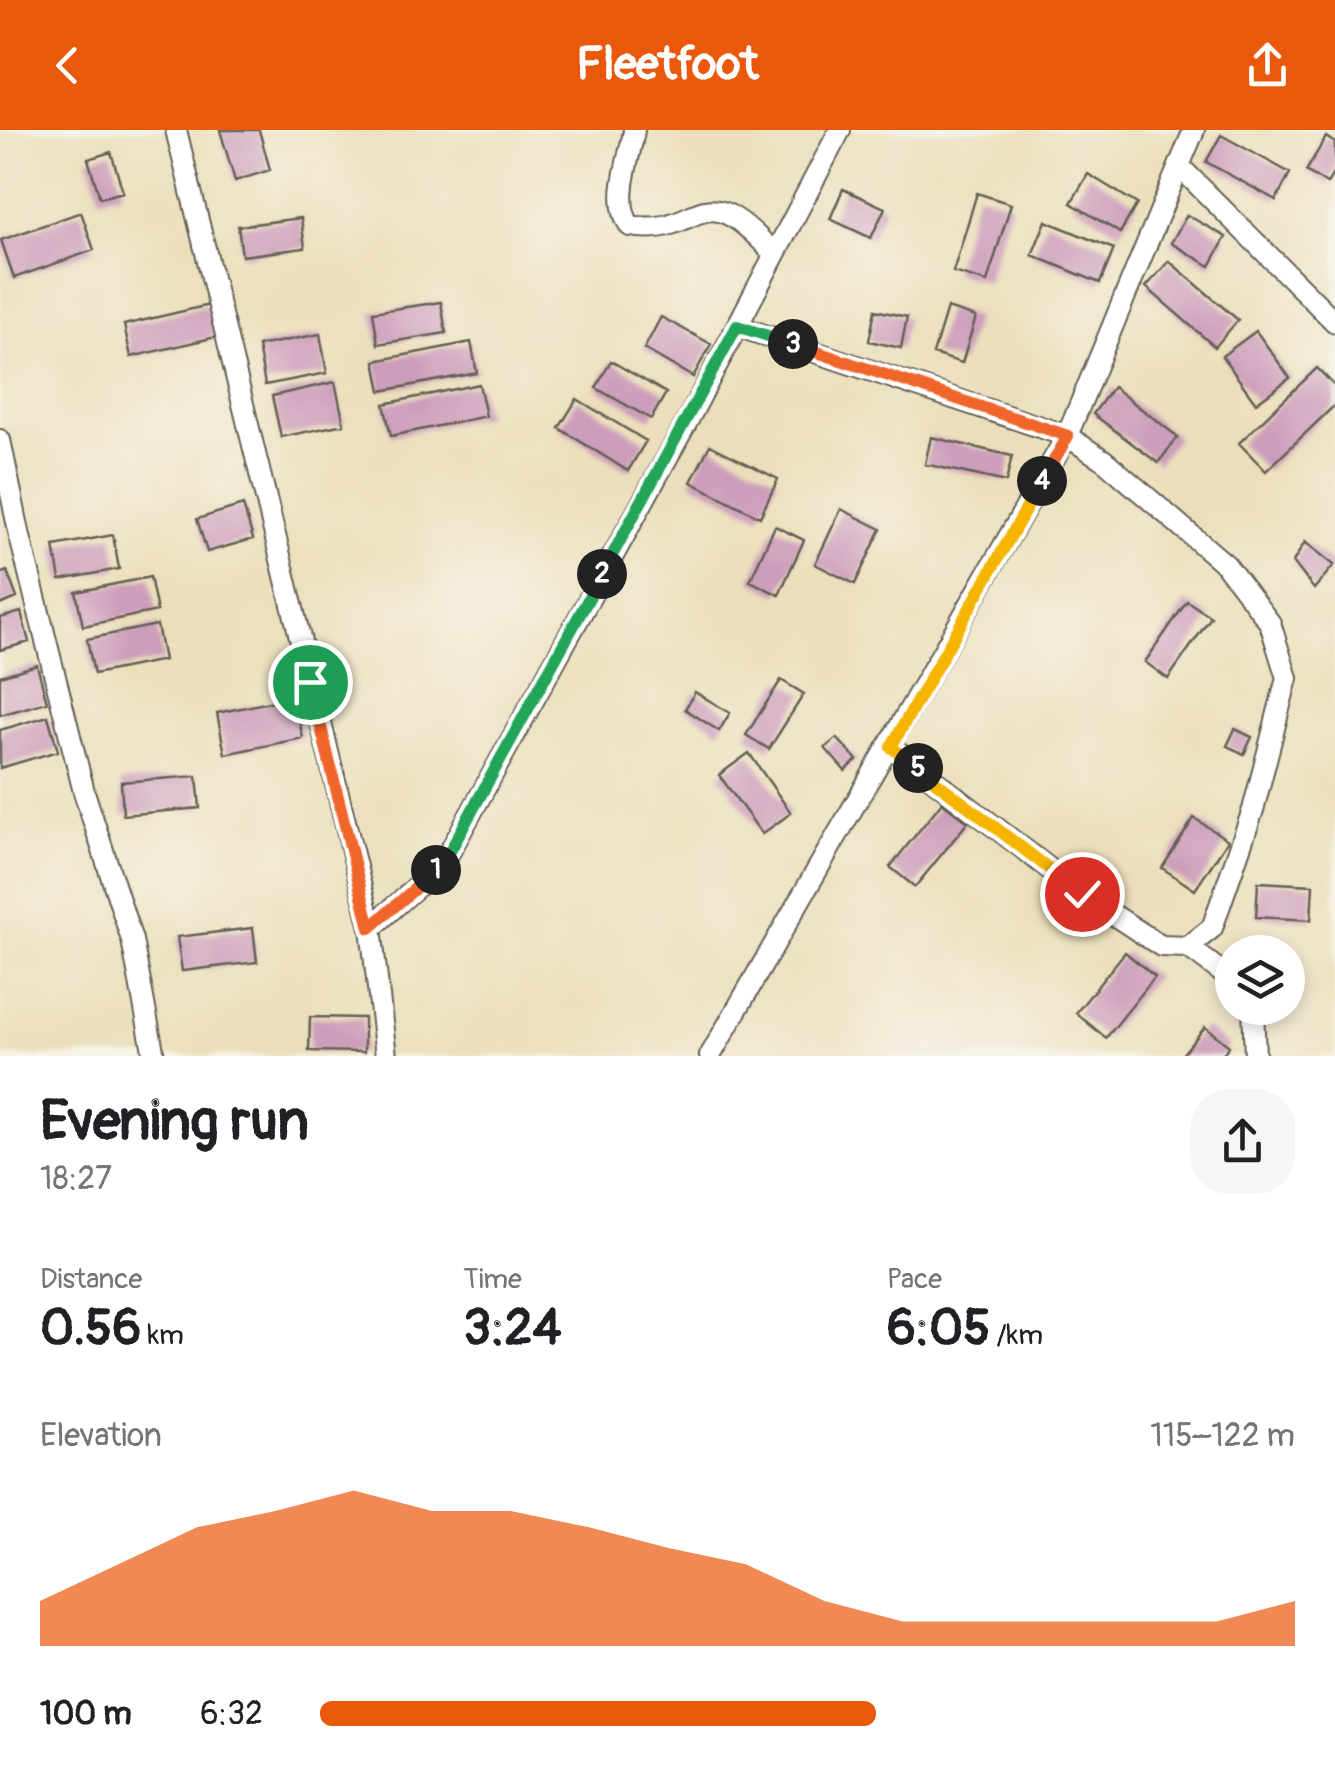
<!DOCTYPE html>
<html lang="en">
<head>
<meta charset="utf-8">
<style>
	body { margin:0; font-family:Pangolin,sans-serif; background:#f6f6f6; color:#202124; height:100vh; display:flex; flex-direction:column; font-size:38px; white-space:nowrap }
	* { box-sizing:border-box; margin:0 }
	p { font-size:32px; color:#757577 }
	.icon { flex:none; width:55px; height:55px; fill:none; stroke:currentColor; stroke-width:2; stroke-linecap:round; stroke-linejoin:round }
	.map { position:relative; height:926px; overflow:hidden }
	.details { display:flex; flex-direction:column; background:#fff; flex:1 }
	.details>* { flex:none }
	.controls { position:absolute; left:1215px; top:805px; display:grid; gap:20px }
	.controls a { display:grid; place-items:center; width:90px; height:90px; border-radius:50%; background:#fff; box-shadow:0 5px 15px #0003; font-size:50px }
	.pin { position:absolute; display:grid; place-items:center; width:85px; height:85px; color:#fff; margin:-42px; border:5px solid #fff; border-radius:50%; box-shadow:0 2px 10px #0007 }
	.km { position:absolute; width:50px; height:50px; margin:-25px; border-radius:50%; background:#222; color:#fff; font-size:28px; line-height:50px; text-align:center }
	.round { display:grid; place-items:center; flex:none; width:105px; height:105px; border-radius:40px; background:#f6f6f6 }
	.overview { display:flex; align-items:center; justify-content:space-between; height:170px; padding:0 40px }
	h1 { font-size:55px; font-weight:700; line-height:75px }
	.figures { display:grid; grid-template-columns:repeat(3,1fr); gap:15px; height:170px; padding:10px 40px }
	.figures div { display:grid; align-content:center }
	.figures b { font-size:50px; font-weight:700 }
	.figures small { font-size:28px; font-weight:400 }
	.figures p { font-size:28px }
	.chart { height:280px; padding:20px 40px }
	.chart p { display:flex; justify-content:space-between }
	.chart svg { width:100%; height:180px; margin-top:10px; fill:#ea580c; opacity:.7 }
	ul { padding:0 40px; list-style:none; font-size:32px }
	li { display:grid; grid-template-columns:160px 120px 1fr; align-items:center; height:75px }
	li i { height:25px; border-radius:12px; background:#ea580c }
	header { display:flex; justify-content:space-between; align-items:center; height:130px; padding:0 40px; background:#ea580c; color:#fff; font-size:45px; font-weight:700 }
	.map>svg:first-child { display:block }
	.building { fill:#cd9ebb }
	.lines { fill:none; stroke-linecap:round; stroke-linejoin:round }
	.minor-casing { stroke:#646054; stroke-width:24 }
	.minor { stroke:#fff; stroke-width:20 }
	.split-1-casing { stroke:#fff; stroke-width:20 }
	.split-2-casing { stroke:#fff; stroke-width:20 }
	.split-3-casing { stroke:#fff; stroke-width:20 }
	.split-4-casing { stroke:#fff; stroke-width:20 }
	.split-5-casing { stroke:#fff; stroke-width:20 }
	.split-6-casing { stroke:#fff; stroke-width:20 }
	.split-1 { stroke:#f0652b; stroke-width:12 }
	.split-2 { stroke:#22a559; stroke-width:12 }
	.split-3 { stroke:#22a559; stroke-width:12 }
	.split-4 { stroke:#f0652b; stroke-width:12 }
	.split-5 { stroke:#f5b400; stroke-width:12 }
	.split-6 { stroke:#f5b400; stroke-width:12 }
</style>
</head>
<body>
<header><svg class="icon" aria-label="back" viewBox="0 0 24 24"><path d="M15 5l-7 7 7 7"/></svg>Fleetfoot<svg class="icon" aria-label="share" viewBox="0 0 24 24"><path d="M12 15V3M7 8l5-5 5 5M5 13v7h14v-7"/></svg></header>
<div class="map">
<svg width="1335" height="926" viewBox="0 0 1335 926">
	<rect width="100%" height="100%" fill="#f7f3e8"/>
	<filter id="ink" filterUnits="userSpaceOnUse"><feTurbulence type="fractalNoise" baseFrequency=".01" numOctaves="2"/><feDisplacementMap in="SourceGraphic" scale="20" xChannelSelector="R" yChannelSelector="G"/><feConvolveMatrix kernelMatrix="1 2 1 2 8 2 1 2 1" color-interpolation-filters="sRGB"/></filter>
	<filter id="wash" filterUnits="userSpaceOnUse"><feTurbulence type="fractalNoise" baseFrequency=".0048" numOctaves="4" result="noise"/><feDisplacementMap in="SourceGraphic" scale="40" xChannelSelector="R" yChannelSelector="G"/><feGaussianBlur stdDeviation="2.25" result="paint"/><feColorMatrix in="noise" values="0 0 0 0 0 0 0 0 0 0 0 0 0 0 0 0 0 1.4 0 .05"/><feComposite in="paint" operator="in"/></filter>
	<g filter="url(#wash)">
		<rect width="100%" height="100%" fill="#ebdfbb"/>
		<g id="blocks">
			<path class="building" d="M220 0H259L270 40 235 51Z
				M1221 5 1290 43 1276 70 1206 32Z
				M1326 7 1335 13V40L1327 54 1306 41Z
				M111 22 123 62 100 68 88 29Z
				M1088 44 1137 74 1120 103 1071 73Z
				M843 59 885 78 871 108 830 89Z
				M977 63 1011 74 987 152 953 142Z
				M81 82 94 120 14 148 1 110Z
				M1187 85 1226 107 1210 136 1171 113Z
				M301 88 305 118 242 126 238 96Z
				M1046 91 1114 119 1100 153 1032 125Z
				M1169 131 1238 190 1215 217 1146 157Z
				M441 172 446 203 378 214 373 182Z
				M209 175 216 207 131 227 124 195Z
				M947 178 976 187 962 233 933 224Z
				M875 180 907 187 901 218 869 211Z
				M661 187 711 214 693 247 644 219Z
				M1256 201 1290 248 1256 273 1222 226Z
				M320 204 327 243 265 255 258 216Z
				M471 212 477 243 381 261 375 231Z
				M611 231 666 263 651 289 596 258Z
				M1317 238 1335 256V275L1266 341 1239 313Z
				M335 252 344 294 281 307 272 266Z
				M479 254 486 286 391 306 384 274Z
				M1113 257 1178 307 1158 333 1093 284Z
				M577 269 646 311 628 341 559 298Z
				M931 307 1012 326 1006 352 925 334Z
				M710 315 778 349 760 387 691 352Z
				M243 375 253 409 207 422 197 389Z
				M841 379 881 399 855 454 815 434Z
				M775 396 804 410 779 465 750 451Z
				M113 405 119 439 60 450 54 416Z
				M1305 412 1334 435 1314 459 1293 432Z
				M7 441 17 468 0 475V444Z
				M150 447 157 481 83 496 76 462Z
				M1187 471 1211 487 1168 549 1145 532Z
				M21 482 29 512 0 520V488Z
				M157 495 164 530 94 544 87 509Z
				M37 535 47 572 0 585V546Z
				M781 550 804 564 769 619 746 605Z
				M695 562 730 583 719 601 685 579Z
				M294 567 303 608 225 624 217 583Z
				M48 586 58 621 0 638V600Z
				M1235 599 1252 607 1244 624 1227 616Z
				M837 608 857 630 845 641 825 618Z
				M749 623 791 683 762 704 719 645Z
				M197 646 200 678 123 685 121 652Z
				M942 672 968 692 915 757 890 737Z
				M1194 688 1228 710 1195 760 1162 738Z
				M1258 752 1313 755 1311 790 1256 787Z
				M253 798 257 832 182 841 177 807Z
				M1125 822 1155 847 1106 908 1076 883Z
				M310 887 364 888V922L309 921Z
				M1205 897 1229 916 1221 926H1181Z"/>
		</g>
	</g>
	<g filter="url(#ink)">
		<use href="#blocks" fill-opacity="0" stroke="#646054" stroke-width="2.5"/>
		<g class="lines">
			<defs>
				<path id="minor" d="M176 0 371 798 386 926
					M634 0C630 29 612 70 630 96 703 109 696 37 774 124
					M1179 36 1335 192
					M737 196 1067 306 1105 331 1226 435 1270 493 1287 548 1253 680 1212 798 1188 817
					M0 310 20 407 84 662 132 810 154 926
					M891 617 1082 764 1161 816 1188 817 1232 850
					M371 798 444 732 688 290 840 0
					M1253 878 1255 926
					M710 926 1067 306 1194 0"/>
			</defs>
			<use href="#minor" class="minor-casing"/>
			<use href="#minor" class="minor"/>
		</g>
	</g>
	<g class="lines" filter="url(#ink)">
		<defs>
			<path id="split-1" d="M310 552 370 798 436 740"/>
			<path id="split-2" d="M436 740 444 732 602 444"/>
			<path id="split-3" d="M602 444 737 196 793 214"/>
			<path id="split-4" d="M793 214 1068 306 1042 351"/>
			<path id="split-5" d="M918 638 891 617 1042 351"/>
			<path id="split-6" d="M918 638 1082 764"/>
		</defs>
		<use href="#split-1" class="split-1-casing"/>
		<use href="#split-2" class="split-2-casing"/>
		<use href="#split-3" class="split-3-casing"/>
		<use href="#split-4" class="split-4-casing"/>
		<use href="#split-5" class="split-5-casing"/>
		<use href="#split-6" class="split-6-casing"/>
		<use href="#split-1" class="split-1"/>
		<use href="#split-2" class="split-2"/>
		<use href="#split-3" class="split-3"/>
		<use href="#split-4" class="split-4"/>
		<use href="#split-5" class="split-5"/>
		<use href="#split-6" class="split-6"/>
	</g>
</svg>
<div class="controls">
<a><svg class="icon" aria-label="layers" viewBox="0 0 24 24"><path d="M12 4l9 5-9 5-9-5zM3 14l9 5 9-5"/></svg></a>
</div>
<div class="pin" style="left:310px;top:552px;background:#1e9e55"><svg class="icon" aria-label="arrive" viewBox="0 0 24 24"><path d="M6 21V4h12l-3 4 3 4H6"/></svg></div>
<div class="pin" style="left:1082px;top:764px;background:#d93025"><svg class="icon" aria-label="check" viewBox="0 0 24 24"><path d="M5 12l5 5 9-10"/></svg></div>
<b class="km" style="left:436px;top:740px">1</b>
<b class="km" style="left:602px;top:444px">2</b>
<b class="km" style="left:793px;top:214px">3</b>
<b class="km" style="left:1042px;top:351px">4</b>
<b class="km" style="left:918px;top:638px">5</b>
</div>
<section class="details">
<div class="overview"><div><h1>Evening run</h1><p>18:27</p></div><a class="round"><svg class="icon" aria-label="share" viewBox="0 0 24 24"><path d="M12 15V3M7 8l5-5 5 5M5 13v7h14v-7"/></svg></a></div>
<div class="figures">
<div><p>Distance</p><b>0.56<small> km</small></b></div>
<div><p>Time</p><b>3:24</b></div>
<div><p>Pace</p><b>6:05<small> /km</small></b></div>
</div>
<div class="chart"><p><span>Elevation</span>115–122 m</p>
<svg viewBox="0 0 160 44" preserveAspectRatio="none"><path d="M0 44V33L10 24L20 15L30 11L40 6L50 11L60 11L70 15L80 20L90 24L100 33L110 38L120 38L130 38L140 38L150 38L160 33V44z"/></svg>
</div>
<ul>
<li><b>100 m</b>6:32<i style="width:57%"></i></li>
</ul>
</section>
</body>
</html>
